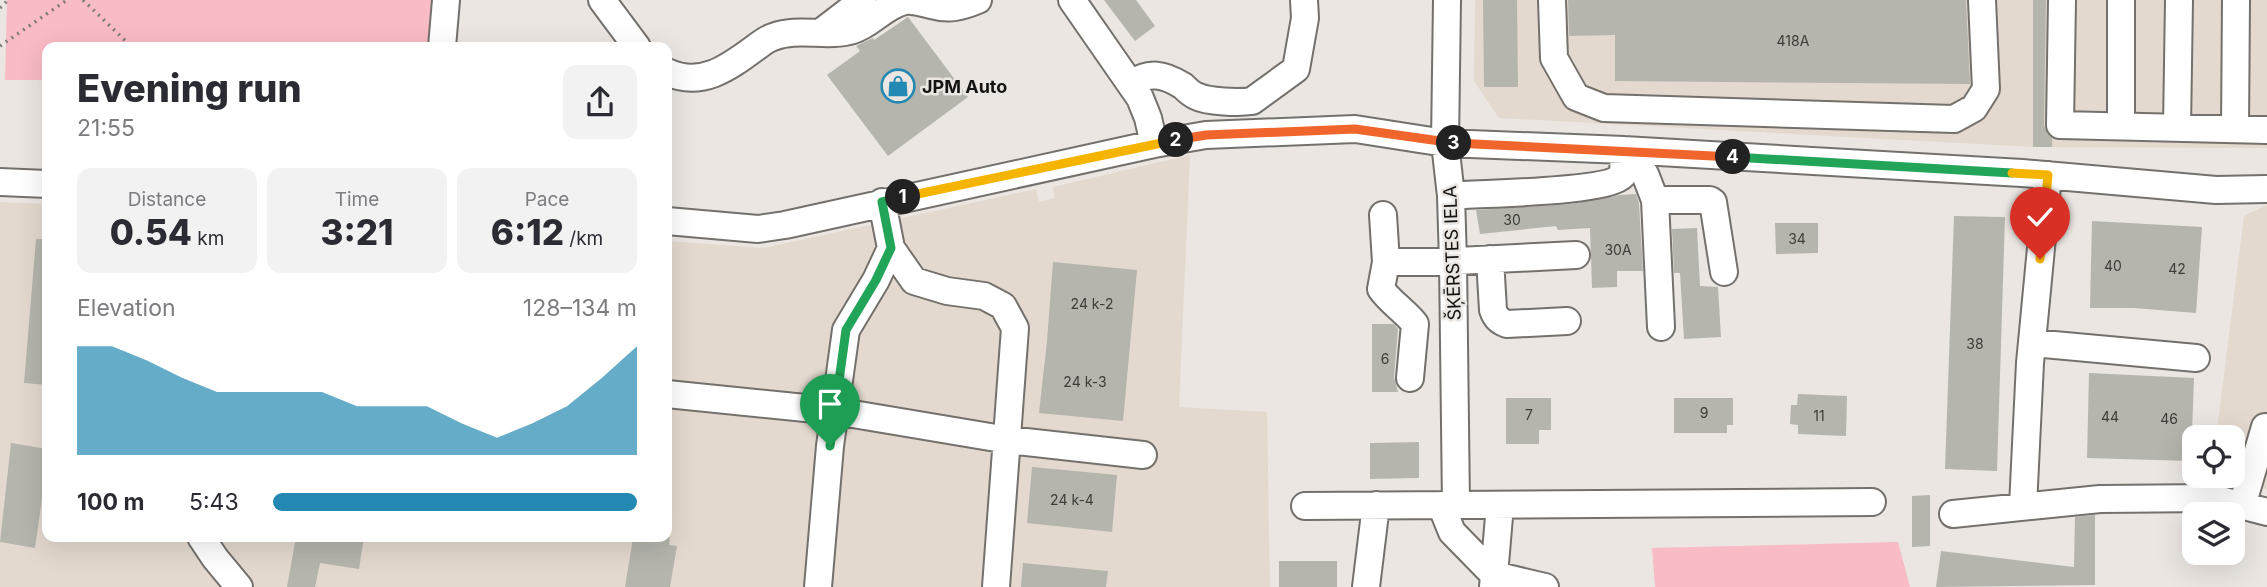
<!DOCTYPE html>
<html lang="en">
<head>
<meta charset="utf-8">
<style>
	body { margin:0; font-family:Inter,sans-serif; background:#f2f2f3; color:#2b2b33; height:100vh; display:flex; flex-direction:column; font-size:26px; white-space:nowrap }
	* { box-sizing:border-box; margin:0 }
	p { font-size:23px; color:#7c7c81 }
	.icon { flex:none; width:38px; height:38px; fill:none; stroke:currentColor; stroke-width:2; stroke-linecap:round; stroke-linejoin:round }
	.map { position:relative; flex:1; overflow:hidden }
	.drawer { position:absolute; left:42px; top:42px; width:630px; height:500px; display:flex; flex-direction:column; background:#fff; border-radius:14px; box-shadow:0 7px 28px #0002 }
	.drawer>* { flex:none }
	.tools { position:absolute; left:2182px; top:425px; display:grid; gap:14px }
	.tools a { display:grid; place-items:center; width:63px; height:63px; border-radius:14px; background:#fff; box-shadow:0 7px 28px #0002; font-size:35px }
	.pin { position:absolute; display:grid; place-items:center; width:60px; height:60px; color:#fff; margin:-72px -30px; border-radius:50% 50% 50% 0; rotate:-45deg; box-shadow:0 0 7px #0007 }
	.pin .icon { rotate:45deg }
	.km { position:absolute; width:35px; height:35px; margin:-18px; border-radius:50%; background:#222; color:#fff; font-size:19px; line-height:35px; text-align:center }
	.round { display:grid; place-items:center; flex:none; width:74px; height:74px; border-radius:14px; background:#f2f2f3 }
	.summary { display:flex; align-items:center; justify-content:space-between; height:119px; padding:0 35px }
	h1 { font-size:38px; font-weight:800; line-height:52px }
	.figures { display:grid; grid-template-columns:repeat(3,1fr); gap:10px; height:119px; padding:7px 35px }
	.figures div { display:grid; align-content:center; border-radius:14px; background:#f2f2f3; text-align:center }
	.figures b { font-size:35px; font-weight:800 }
	.figures small { font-size:19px; font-weight:400 }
	.figures p { font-size:19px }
	.chart { height:196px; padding:14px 35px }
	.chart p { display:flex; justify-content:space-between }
	.chart svg { width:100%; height:126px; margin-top:7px; fill:#2389b2; opacity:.7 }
	ul { padding:0 35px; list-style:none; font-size:23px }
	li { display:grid; grid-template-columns:112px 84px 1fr; align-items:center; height:52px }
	li i { height:18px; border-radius:9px; background:#2389b2 }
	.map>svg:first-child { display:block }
	.built { fill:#e3d9ce }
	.green { fill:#f9bbc6 }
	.building { fill:#b5b5ae }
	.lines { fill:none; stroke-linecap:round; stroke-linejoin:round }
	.minor-casing { stroke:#74706b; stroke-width:30 }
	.path { stroke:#7f7c79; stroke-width:3.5; stroke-dasharray:2 5; stroke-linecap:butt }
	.minor { stroke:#fff; stroke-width:26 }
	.split-1-casing { stroke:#fff; stroke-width:14 }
	.split-2-casing { stroke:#fff; stroke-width:14 }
	.split-3-casing { stroke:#fff; stroke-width:14 }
	.split-4-casing { stroke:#fff; stroke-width:14 }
	.split-5-casing { stroke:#fff; stroke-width:14 }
	.split-6-casing { stroke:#fff; stroke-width:14 }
	.split-1 { stroke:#22a559; stroke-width:9 }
	.split-2 { stroke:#f5b400; stroke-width:9 }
	.split-3 { stroke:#f0652b; stroke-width:9 }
	.split-4 { stroke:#f0652b; stroke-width:9 }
	.split-5 { stroke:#22a559; stroke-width:9 }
	.split-6 { stroke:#f5b400; stroke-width:9 }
	.labels { text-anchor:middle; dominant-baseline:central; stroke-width:5; stroke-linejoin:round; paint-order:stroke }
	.number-label { font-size:14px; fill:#3c3c38 }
	.poi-label { font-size:18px; font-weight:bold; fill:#141311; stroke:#ebe6e1; text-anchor:start }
	.street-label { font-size:18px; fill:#141311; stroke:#ebe6e1 }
</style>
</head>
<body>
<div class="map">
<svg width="2267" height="587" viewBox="0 0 2267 587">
	<rect width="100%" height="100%" fill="#ebe6e1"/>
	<path class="built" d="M1475 0H2267V148L2033 147 1499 118 1474 81Z
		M1190 155 1179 407 1267 412 1270 587H0V202L47 204V537H667V241L763 248 1036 189 1039 202 1055 198 1053 187Z
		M2267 205V490L2233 469V438H2216L2244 216Z"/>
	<path class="green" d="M7 0H433V32L427 47H47V80H5Z
		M1898 542 1910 587H1655L1652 548Z"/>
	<path class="building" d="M1104 0H1136L1155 26 1135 41Z
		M1483 0H1517L1518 87H1484Z
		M1568 0H1966L1970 84 1615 81V35L1569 36Z
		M2033 0H2046L2044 125 2047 133 2052 139V147H2033Z
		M908 17 968 97 888 156 827 75 860 51 856 46 873 38 874 40Z
		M1636 194 1639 203 1643 271H1617V287L1592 288 1590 228 1558 230 1556 226 1480 234 1476 210 1571 204 1620 195Z
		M1954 216 2005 217 1997 471 1945 469Z
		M2092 221 2202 227 2196 313 2134 308H2090Z
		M1775 223H1818V253L1776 254Z
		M1697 228 1700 286 1718 287 1721 337 1684 339 1680 273H1674L1672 229Z
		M36 239H47V385L24 383Z
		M1053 262 1137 270 1123 421 1039 413 1047 341Z
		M1372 324H1394L1398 329 1394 377 1398 392H1372Z
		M2089 373 2194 378 2191 461 2087 458Z
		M1798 394 1847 396 1846 436 1798 434V425L1790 424 1791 405H1797Z
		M1506 398H1551V430H1539V444H1506Z
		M1674 398H1733V425H1727V433H1674Z
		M1419 442V478L1370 479V443Z
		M11 443 47 449V464L35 548 0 542Z
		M1032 467 1117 475 1112 532 1027 523Z
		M1930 495V546L1912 547V496Z
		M2095 515V585L1936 587 1941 551 2074 567 2075 517Z
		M296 537H364L359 569 320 563 315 587H287Z
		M649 537H670L669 545 677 546 670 587H625L633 538 648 541Z
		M1279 561H1337V587H1279Z
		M1023 563 1108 571 1106 587H1021Z"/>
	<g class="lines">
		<defs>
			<path id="minor" d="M602 0 637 47
				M1072 0 1140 98 1148 118 1154 144
				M1447 0 1445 143 1451 196 1453 261 1456 505
				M1552 0 1554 58 1576 97 1604 108 1954 119 1974 108 1986 89 1982 0
				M2062 0 2060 125 2267 130
				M2121 0V126
				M820 33 863 0
				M442 47 446 0
				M667 72C701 88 728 68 755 48 761 44 766 39 773 37 798 27 827 38 853 30 872 24 885 5 905 1 913 0 923 3 931 5 949 10 961 7 978 0
				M1131 84C1149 71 1164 74 1183 86 1187 90 1191 94 1196 96 1208 102 1239 103 1252 101L1296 69 1305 18 1304 0
				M2177 128 2179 0
				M2235 129 2236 0
				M1623 157 1645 174 1655 200 1661 327
				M0 182 47 184
				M1451 196C1481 193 1608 193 1623 175L1624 150
				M1655 200H1710L1713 202 1724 272
				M882 202 891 248 914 281 947 291 984 296 1003 306 1015 328 996 587
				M1383 215 1386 262H1438L1576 255
				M667 221 758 229 785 225 1154 144 1206 135 1355 129 1445 143 1624 150 2022 173 2216 190 2267 189
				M1490 259 1493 310C1496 318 1499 321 1507 324L1567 321
				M1386 262 1381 289C1391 303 1405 311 1415 324L1410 378
				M2032 343 2196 358
				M667 394 835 411 1008 440 1143 455
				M1441 505 1452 532 1494 575 1545 587
				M1305 506 1872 502
				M2023 506 2030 363 2048 175
				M2242 506 2265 427
				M1953 514 2100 499 2213 498 2267 512
				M201 537 215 558 239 587
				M818 587 830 446 846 330 876 280 891 248
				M1366 587 1376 505
				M1493 587 1500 505"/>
		</defs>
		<use href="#minor" class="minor-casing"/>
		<path class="path" d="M83 0 132 47
			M0 8 8 0
			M0 46 67 0"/>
		<use href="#minor" class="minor"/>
	</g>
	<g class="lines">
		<defs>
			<path id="split-1" d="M830 446 846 330 876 280 891 248 882 202 903 197"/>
			<path id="split-2" d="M903 197 1176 140"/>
			<path id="split-3" d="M1176 140 1206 135 1355 129 1454 143"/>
			<path id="split-4" d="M1454 143 1733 157"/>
			<path id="split-5" d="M1733 157 2012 173"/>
			<path id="split-6" d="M2012 173 2048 175 2040 259"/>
		</defs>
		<use href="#split-1" class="split-1-casing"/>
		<use href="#split-2" class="split-2-casing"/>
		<use href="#split-3" class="split-3-casing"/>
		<use href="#split-4" class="split-4-casing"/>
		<use href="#split-5" class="split-5-casing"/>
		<use href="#split-6" class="split-6-casing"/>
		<use href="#split-1" class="split-1"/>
		<use href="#split-2" class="split-2"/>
		<use href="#split-3" class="split-3"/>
		<use href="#split-4" class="split-4"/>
		<use href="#split-5" class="split-5"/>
		<use href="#split-6" class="split-6"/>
	</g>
	<defs>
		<symbol id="shop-ring" viewBox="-11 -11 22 22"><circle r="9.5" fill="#ebe6e1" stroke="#2389b2" stroke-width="1.5"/><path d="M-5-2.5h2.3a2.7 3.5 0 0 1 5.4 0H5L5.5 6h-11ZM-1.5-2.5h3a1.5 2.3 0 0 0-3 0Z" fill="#2389b2"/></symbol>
	</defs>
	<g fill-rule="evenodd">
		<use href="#shop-ring" x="879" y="67" width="38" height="38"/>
	</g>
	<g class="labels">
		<g class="number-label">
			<text x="1793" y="40">418A</text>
			<text x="1512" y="219">30</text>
			<text x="1797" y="238">34</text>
			<text x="1618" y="249">30A</text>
			<text x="2113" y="265">40</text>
			<text x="2177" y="268">42</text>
			<text x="1092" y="303">24 k-2</text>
			<text x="1975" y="343">38</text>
			<text x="1385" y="358">6</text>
			<text x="1085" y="381">24 k-3</text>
			<text x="1704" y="412">9</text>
			<text x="1529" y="414">7</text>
			<text x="1819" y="415">11</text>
			<text x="2110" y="416">44</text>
			<text x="2169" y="418">46</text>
			<text x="1072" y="499">24 k-4</text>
		</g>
		<g class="poi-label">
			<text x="922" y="86">JPM Auto</text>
		</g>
		<g class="street-label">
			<text transform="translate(1452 253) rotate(-92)">ŠĶĒRSTES IELA</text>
		</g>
	</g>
</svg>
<div class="tools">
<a><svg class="icon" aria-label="locate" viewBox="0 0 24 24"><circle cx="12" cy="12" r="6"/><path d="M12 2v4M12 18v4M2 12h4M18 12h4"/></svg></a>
<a><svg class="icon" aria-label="layers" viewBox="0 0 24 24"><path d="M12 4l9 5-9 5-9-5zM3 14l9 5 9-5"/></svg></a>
</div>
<div class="pin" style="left:830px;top:446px;background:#1e9e55"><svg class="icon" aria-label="arrive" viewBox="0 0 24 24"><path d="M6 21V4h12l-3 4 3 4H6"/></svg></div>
<div class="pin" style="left:2040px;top:259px;background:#d93025"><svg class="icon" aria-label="check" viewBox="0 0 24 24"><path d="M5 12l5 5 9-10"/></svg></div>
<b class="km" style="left:903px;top:197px">1</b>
<b class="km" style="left:1176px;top:140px">2</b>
<b class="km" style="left:1454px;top:143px">3</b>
<b class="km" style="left:1733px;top:157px">4</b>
<section class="drawer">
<div class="summary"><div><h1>Evening run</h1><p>21:55</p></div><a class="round"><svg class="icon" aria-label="share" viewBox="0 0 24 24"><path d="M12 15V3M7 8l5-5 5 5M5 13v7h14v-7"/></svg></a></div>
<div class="figures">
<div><p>Distance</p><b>0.54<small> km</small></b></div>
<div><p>Time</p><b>3:21</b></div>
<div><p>Pace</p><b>6:12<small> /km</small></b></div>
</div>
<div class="chart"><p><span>Elevation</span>128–134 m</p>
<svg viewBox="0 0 160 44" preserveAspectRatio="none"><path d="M0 44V6L10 6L20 11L30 17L40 22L50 22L60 22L70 22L80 27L90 27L100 27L110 33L120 38L130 33L140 27L150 17L160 6V44z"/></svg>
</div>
<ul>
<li><b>100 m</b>5:43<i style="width:100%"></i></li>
</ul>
</section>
</div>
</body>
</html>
